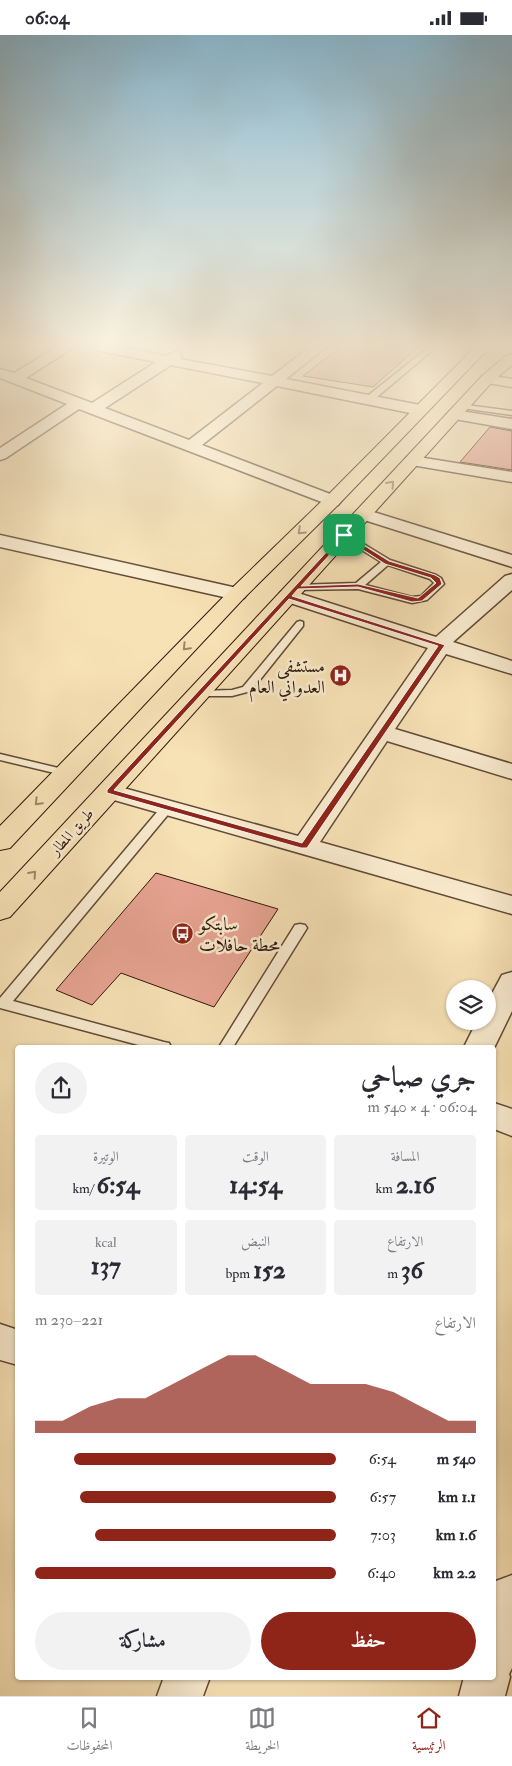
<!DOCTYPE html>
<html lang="ar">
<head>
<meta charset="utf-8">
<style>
	body { margin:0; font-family:"IM FELL Double Pica",Amiri,serif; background:#f2f2f3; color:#2b2b33; direction:rtl; height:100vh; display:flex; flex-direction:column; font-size:19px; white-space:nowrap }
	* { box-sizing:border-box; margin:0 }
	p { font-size:16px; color:#7c7c81 }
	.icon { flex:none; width:28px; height:28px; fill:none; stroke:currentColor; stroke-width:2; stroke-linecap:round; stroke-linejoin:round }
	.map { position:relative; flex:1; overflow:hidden; direction:ltr }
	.sheet { position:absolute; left:15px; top:1010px; width:481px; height:635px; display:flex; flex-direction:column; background:#fff; border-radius:5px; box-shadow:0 1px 4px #0004; direction:rtl }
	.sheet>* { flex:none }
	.buttons { position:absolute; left:446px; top:945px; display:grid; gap:10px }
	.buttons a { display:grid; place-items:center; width:50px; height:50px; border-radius:50%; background:#fff; box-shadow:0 1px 4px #0004; font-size:25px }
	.pin { position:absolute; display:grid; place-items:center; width:42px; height:42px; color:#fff; margin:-21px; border-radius:10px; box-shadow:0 2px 8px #0006 }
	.round { display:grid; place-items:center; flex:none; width:52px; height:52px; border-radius:26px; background:#f2f2f3 }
	.headline { display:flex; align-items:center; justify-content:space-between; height:85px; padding:0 20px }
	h1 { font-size:28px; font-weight:700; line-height:38px }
	.figures { display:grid; grid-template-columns:repeat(3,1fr); gap:8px; height:85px; padding:5px 20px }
	.figures div { display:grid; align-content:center; border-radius:5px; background:#f2f2f3; text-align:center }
	.figures b { font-size:25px; font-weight:700 }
	.figures small { font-size:14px; font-weight:400 }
	.figures p { font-size:14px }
	.chart { height:140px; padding:10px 20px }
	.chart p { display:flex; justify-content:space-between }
	.chart svg { width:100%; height:90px; margin-top:5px; fill:#8f2418; opacity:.7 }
	.primary-button { display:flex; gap:10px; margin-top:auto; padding:10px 20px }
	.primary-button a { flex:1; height:58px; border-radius:30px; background:#8f2418; color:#fff; font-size:20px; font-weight:700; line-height:58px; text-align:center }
	.primary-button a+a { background:#f2f2f3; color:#2b2b33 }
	ul { padding:0 20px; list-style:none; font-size:16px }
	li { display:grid; grid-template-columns:80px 60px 1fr; align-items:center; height:38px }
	li i { height:12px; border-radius:6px; background:#8f2418 }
	.status { display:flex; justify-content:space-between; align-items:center; height:35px; padding:0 25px; background:#fff; direction:ltr }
	.status svg { height:14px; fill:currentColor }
	.dock { display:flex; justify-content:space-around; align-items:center; height:70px; border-top:1px solid #e1e1e2; background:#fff; font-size:14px; color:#7c7c81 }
	.dock a { display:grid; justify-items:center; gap:2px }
	.dock .on { color:#8f2418 }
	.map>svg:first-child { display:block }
	.building { fill:#e8a493; stroke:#2f170b }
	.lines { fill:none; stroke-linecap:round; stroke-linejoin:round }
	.lane-casing { stroke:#614a36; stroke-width:3 }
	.street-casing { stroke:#614a36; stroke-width:3 }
	.primary-casing { stroke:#2f170b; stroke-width:2 }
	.lane { fill:#faecd0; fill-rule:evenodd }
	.street { fill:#faecd0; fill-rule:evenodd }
	.primary { fill:#f7e2b6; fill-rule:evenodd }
	.oneway { stroke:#9d8769 }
	.route { fill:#8f2418; stroke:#fff; fill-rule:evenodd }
	.labels { text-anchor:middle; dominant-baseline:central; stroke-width:5; stroke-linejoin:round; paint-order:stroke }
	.far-street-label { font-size:15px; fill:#2f170b; stroke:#faecd0 }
	.poi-label { font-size:18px; fill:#2f170b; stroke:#faecd0; text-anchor:end }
</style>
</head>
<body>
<div class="status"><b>06:04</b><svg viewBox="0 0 49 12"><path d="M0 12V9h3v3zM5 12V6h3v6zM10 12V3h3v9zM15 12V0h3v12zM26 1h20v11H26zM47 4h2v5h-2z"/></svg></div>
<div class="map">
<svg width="512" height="1661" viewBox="0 0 512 1661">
	<rect width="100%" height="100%" fill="#f7e2b6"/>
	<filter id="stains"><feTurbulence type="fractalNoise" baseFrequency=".004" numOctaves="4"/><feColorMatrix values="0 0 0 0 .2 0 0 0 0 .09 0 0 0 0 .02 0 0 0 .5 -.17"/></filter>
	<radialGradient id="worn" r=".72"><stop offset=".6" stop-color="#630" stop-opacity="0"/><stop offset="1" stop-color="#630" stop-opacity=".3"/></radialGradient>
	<path class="building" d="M340 312H418L373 352 303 341Z
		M490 392 512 396V435L460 427Z
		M156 838 278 874 214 972 121 938 92 970 56 955Z"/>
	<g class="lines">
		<defs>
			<path id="lane" d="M429 312H436L371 367H365V363Z
				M459 369 512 376V380L462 373H459Z
				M344 497 390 525 436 540 441 543 444 549 427 565 412 568 358 554 293 555 291 553 296 550 356 548 381 527 341 502V498ZM388 530 430 544 434 548 421 561 412 562 365 550Z
				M300 586 303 587V591L251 656 232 661H194L193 659 194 657 198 656 232 655 243 652 297 587Z
				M0 719 71 736 73 738 67 741 0 725Z
				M167 769 171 770 173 773 171 776 13 966 164 1007 169 1008 171 1012H146L0 973V963L163 770Z
				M300 889 305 890 307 893 233 1012H219L295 890Z"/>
			<path id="street" d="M57 312H74L26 343 92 368 156 327 100 316 93 312H122L166 321 175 317 180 318 182 321 180 324 272 341 310 312H326L286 344 420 370 425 372 428 375 425 378 420 380 277 351 202 410 338 462 341 466 338 470 332 471 79 374 6 423 0 425V413L67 369 0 343V334L14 338ZM171 330 263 348 189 405 105 373Z
				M487 340 512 344V352L482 347 480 344 482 341Z
				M454 375 512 384V394L449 383 446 380 449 377Z
				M412 421 512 437V447L406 429 404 426 406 423Z
				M364 474 512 520V532L358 483 355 479 358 475Z
				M0 500 237 553 244 555 247 559 244 563 237 565 0 512Z
				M512 539V555L453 607 512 626V639L446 619 395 694 512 729V744L387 706 320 807 512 861V879L100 761 97 756 100 751 109 749 298 801 428 613 281 565 278 561 281 557 288 555 295 557 436 602 505 541Z
				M512 937V976L494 1013 464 1012 477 986H488V966L502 940Z
				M494 1068 512 1074V1101L494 1094Z
				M0 1289 18 1295V1330L0 1325Z
				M512 1540V1633L509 1639 510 1642 505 1661H459L464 1642H494V1553L496 1546Z
				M164 1642H210L203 1661H157Z"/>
			<path id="primary" d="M475 312H490L338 470 244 563 10 813 0 815V791L230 555 326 462Z
				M512 319V330L492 347 10 882 0 885V857L482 341 507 320Z"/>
		</defs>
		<use href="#lane" class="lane-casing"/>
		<use href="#street" class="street-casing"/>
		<use href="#primary" class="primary-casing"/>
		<use href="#lane" class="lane"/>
		<use href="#street" class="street"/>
		<use href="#primary" class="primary"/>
	</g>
	<defs><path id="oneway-chevron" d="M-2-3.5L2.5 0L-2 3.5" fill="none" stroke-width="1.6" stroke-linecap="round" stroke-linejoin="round" transform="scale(1.25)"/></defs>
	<g class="oneway">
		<use href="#oneway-chevron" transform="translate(391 449) rotate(-48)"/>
		<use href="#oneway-chevron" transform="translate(301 496) rotate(136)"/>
		<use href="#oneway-chevron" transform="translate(186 612) rotate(134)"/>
		<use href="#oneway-chevron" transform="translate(38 767) rotate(134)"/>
		<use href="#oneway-chevron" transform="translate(33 839) rotate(-48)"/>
	</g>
	<linearGradient id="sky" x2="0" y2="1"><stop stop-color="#8ab8cf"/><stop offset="0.57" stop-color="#fbf2de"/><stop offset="1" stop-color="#fbf2de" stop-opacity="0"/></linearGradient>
	<rect width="512" height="545" fill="url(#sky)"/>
	<path class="route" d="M344 498 389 526 435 540 440 543 442 549 422 566 412 567 358 552 298 554 292 561 445 610 307 813H301L107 758V755ZM345 503 385 529 431 543 436 548 418 563 358 549 301 551ZM289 564 438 611 302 808 114 755Z"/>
	<defs>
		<symbol id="hospital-disc" viewBox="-11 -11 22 22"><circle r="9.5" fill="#8f2418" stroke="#faecd0"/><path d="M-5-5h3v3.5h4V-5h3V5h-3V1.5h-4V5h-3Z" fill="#fff"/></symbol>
		<symbol id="bus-disc" viewBox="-11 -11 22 22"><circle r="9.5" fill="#8f2418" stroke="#faecd0"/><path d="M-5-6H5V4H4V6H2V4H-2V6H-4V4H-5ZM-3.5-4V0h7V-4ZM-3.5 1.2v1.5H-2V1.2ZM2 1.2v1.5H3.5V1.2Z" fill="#fff"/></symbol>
	</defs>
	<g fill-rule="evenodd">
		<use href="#hospital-disc" x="328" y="628" width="25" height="25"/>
		<use href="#bus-disc" x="170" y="886" width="25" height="25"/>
	</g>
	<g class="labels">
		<g class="far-street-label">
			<text transform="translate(72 797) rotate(-48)">طريق المطار</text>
		</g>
		<g class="poi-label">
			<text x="325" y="631">مستشفى<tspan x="325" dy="21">العدواني العام</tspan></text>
			<text x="199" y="889" text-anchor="start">سابتكو<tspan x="199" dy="21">محطة حافلات</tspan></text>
		</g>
	</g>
	<rect width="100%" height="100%" filter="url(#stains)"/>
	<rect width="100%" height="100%" fill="url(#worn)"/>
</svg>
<div class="buttons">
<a><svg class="icon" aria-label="layers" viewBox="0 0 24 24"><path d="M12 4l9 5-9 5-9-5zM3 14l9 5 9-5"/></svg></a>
</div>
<div class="pin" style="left:344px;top:500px;background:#1e9e55"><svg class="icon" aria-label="arrive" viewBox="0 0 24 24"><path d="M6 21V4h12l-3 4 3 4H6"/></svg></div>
<section class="sheet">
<div class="headline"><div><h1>جري صباحي</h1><p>06:04 · 4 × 540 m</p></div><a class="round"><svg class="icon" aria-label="share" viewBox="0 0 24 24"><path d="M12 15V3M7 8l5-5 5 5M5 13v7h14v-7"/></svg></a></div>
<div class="figures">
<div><p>المسافة</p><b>2.16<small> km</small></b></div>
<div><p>الوقت</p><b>14:54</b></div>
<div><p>الوتيرة</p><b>6:54<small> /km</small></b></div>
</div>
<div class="figures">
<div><p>الارتفاع</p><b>36<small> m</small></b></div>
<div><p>النبض</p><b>152<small> bpm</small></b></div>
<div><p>kcal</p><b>137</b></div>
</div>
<div class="chart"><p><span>الارتفاع</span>221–230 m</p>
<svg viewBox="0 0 160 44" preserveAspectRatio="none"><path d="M0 44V38L10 38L20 31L30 27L40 27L50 20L60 13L70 6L80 6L90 13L100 20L110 20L120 20L130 24L140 31L150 38L160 38V44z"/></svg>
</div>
<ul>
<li><b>540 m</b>6:54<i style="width:87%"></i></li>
<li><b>1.1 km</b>6:57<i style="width:85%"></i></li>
<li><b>1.6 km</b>7:03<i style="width:80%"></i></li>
<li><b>2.2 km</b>6:40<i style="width:100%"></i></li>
</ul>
<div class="primary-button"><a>حفظ</a><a>مشاركة</a></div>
</section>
</div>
<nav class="dock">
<a class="on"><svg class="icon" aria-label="home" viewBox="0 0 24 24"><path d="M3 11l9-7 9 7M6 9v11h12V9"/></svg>الرئيسية</a>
<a><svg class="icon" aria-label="map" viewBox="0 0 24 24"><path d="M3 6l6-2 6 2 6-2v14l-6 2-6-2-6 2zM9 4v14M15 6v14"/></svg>الخريطة</a>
<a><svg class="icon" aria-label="saved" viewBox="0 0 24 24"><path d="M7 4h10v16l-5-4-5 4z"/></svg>المحفوظات</a>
</nav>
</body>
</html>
